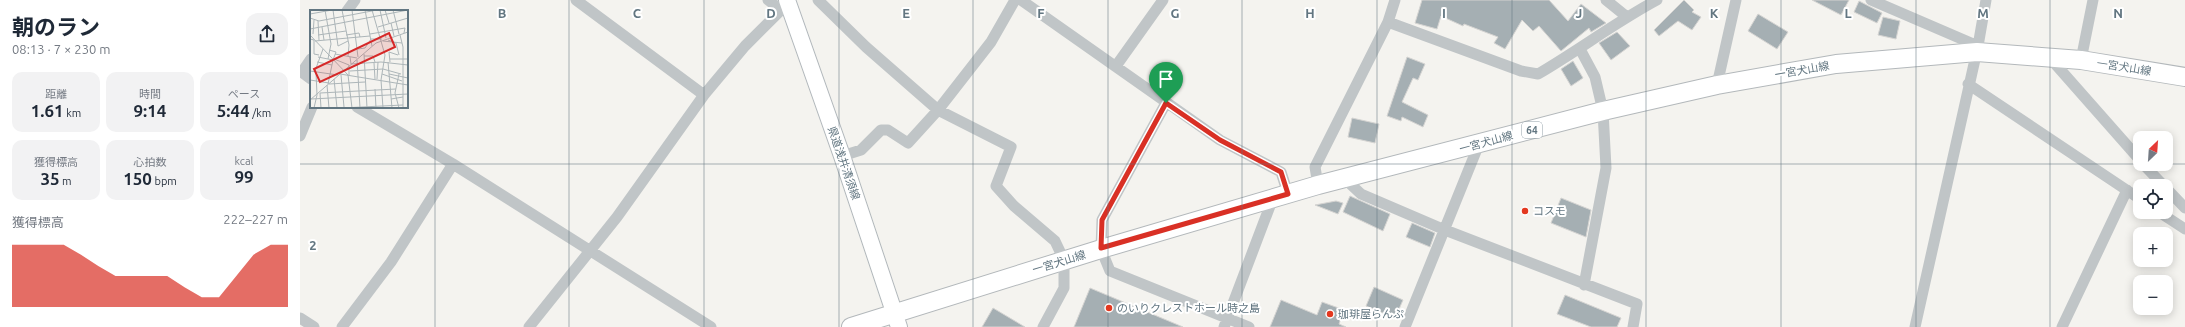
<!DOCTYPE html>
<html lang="ja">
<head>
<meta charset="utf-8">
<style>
	body { margin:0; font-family:Ubuntu,"Noto Sans JP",sans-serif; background:#f2f2f3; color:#1f2937; height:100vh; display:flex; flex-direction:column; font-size:15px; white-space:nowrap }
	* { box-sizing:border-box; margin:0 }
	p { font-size:13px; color:#747a83 }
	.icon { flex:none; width:22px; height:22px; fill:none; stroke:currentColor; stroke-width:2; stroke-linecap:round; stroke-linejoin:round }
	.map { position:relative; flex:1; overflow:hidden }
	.sheet { display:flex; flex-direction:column; background:#fff; width:300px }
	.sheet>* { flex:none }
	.needle { width:26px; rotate:25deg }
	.controls { position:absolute; left:1833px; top:131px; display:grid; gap:8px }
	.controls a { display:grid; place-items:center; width:40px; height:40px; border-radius:8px; background:#fff; box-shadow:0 2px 10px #0003; font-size:20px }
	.pin { position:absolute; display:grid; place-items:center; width:34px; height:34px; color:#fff; margin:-41px -17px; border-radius:50% 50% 50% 0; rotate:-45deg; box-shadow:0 0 4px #0007 }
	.pin .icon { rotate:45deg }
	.round { display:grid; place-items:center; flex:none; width:42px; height:42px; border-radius:12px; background:#f2f2f3 }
	.headline { display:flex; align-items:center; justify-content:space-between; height:68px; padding:0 12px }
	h1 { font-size:22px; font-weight:700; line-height:30px }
	.metrics { display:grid; grid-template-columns:repeat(3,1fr); gap:6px; height:68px; padding:4px 12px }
	.metrics div { display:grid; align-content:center; border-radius:10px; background:#f2f2f3; text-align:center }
	.metrics b { font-size:17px; font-weight:700 }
	.metrics small { font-size:11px; font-weight:400 }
	.metrics p { font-size:11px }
	.chart { height:112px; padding:8px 12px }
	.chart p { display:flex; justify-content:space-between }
	.chart svg { width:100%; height:72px; margin-top:4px; fill:#d93025; opacity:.7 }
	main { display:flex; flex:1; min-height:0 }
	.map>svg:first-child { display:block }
	.building { fill:#a5afb3; stroke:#d5d4d2 }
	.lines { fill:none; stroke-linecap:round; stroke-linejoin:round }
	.secondary-casing { stroke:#b2b8bc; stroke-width:18 }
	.primary-casing { stroke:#b3b8bb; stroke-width:20 }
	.minor { stroke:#c0c5c7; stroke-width:11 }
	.secondary { stroke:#fff; stroke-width:16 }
	.primary { stroke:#fff; stroke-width:18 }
	.route-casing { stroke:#fff; stroke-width:8 }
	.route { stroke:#d93025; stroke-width:5 }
	.grid { fill:none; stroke:#627681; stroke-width:1; stroke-opacity:0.55 }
	.poi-dot { fill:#e33820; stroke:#fff; stroke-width:1.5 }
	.labels { text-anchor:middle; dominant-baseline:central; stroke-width:4; stroke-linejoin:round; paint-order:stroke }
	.shield { fill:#fff; stroke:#919fa7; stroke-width:1 }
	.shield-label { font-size:10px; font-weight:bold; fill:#627681 }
	.street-label { font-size:11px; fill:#627681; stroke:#fff }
	.poi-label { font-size:11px; fill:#627681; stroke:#fff; text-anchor:start }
	.inset-road { fill:none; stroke:#adb6b9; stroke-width:1 }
	.view { fill:#d62828; fill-opacity:0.15; stroke:#d62828; stroke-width:2 }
	.inset-edge { fill:none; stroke:#627681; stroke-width:2 }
	.grid-label { font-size:13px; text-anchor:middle; font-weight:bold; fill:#627681; stroke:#fff; stroke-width:4; stroke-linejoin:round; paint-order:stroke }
</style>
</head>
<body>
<main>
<section class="sheet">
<div class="headline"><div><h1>朝のラン</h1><p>08:13 · 7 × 230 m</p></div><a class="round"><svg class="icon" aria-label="share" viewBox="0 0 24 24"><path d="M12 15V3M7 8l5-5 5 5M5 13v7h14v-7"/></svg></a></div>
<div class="metrics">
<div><p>距離</p><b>1.61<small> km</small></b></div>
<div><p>時間</p><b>9:14</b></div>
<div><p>ペース</p><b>5:44<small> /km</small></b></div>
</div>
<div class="metrics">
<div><p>獲得標高</p><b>35<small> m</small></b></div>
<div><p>心拍数</p><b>150<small> bpm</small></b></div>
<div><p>kcal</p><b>99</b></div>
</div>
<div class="chart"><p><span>獲得標高</span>222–227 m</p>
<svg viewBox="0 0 160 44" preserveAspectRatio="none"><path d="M0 44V6L10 6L20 6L30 6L40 12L50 19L60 25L70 25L80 25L90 25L100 32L110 38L120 38L130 25L140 12L150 6L160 6V44z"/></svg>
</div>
</section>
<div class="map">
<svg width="1885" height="327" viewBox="0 0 1885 327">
	<rect width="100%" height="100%" fill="#f4f3ef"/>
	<path class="building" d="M1122 0H1249L1268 21 1281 4 1306 23 1291 32 1289 28 1261 51 1239 26 1233 31 1222 20 1205 49 1194 43 1198 37 1164 24 1163 26 1141 16 1137 29 1115 23Z
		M1384 0 1394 10 1392 12 1401 17 1392 30 1378 21 1359 36 1354 30Z
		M1512 0H1549L1541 15Z
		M1559 1 1582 13 1577 23 1554 12Z
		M1458 14 1488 32 1477 49 1448 31Z
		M1583 17 1600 21 1596 39 1578 35Z
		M1317 32 1330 46 1311 60 1299 43Z
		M1107 57 1125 64 1118 80 1113 78 1102 102 1128 115 1123 127 1102 117 1101 121 1087 116Z
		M1273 61 1283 78 1271 86 1261 69Z
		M1052 118 1079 124 1075 143 1048 137Z
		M1050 196 1090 214 1083 231 1043 212Z
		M1261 198 1291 210 1286 237 1251 223Z
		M1036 201 1043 203 1038 214 1015 205Z
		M1112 223 1135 233 1130 247 1106 237Z
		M1074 287 1103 300 1095 318 1066 306Z
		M790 288 883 327H774Z
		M1265 295 1321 318 1317 327H1291L1257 314Z
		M981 300 1017 315 1022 302 1044 310 1039 324 1046 327H970Z
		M693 308 725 327H682Z"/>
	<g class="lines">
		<defs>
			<path id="secondary" d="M487 0 542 156 599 327"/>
			<path id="primary" d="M551 327 801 249 1018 185 1303 111 1417 85 1536 64 1677 52 1781 60 1885 77"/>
		</defs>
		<use href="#secondary" class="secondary-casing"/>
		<use href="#primary" class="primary-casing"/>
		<path class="minor" d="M276 0 404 95
			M468 0 481 10 487 6
			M518 0 566 47 638 110 711 147 696 186 714 206 755 241 764 260V288L743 327
			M721 0 920 140 981 172 988 194
			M1306 0 1327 17
			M1571 0 1678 46
			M47 11 55 0
			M1088 22 1221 71 1238 74C1279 50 1316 22 1357 0
			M1280 49 1295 77 1303 111 1306 168 1284 285
			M1750 58 1840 160
			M1781 60 1793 0
			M816 66 863 0
			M0 71 11 79
			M2 72 11 59
			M1668 84 1840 199
			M1417 85 1436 0
			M866 103 802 220 801 249 810 271 949 327
			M57 107 153 164 411 327
			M0 136 12 107
			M542 156 561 150 581 130H588L608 143 638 110 691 42 715 0
			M1843 164 1864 186
			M1045 179 1061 194 1145 230 1337 304 1333 327
			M1018 185 1015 167 1088 22 1095 0
			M1866 188 1885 208
			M1859 212 1885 229
			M0 318 14 327
			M42 327 91 262 153 164
			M229 327 317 217 404 95 445 46 481 10
			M924 327 973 198
			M1105 327 1179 144
			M1615 327 1678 46 1686 0
			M1762 327 1827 190"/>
		<use href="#secondary" class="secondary"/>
		<use href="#primary" class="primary"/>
	</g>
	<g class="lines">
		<defs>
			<path id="route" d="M866 103 920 140 981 172 988 194 801 248 802 220Z"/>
		</defs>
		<use href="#route" class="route-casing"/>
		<use href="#route" class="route"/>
	</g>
	<path class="grid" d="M135 0V327M269 0V327M404 0V327M539 0V327M673 0V327M808 0V327M942 0V327M1077 0V327M1212 0V327M1346 0V327M1481 0V327M1616 0V327M1750 0V327M0 164H1840M1866 164H1885"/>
	<g class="poi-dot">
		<circle cx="1225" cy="211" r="4"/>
		<circle cx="809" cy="308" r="4"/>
		<circle cx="1030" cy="314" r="4"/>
	</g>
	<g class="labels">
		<rect class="shield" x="1222" y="122" width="20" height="16" rx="3"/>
		<g class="shield-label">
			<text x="1232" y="130">64</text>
		</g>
		<g class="street-label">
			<text transform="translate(1824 67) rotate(9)">一宮犬山線</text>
			<text transform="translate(1502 70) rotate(-10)">一宮犬山線</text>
			<text transform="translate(1186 142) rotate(-15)">一宮犬山線</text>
			<text transform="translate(544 163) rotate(71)">県道浅井清須線</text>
			<text transform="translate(759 262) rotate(-17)">一宮犬山線</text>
		</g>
		<g class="poi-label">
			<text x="1233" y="211">コスモ</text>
			<text x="817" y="308">のいりクレストホール時之島</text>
			<text x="1038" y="314">珈琲屋らんぷ</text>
		</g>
	</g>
	<g transform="translate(10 10)">
		<rect width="98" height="98" fill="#f4f3ef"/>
		<path class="inset-road" d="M15 0 21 34 18 49M23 0 28 36 38 31M32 0 39 35 38 46M42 0 48 47M55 0 62 36M62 0 75 45 71 70 73 98M70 0 76 28M75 0 79 13M83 0 89 24M0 4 22 0M0 8 9 11 67 0M8 11 9 30M81 13 84 26M12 17 14 30M68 17 98 8M0 19 98 0M3 24 4 10M60 24 95 18 94 23M0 25 38 65 42 98M8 25 36 21M36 25 49 23 50 27M90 25 93 37V98M0 29 4 30V44L9 45M78 30 86 33 89 45M5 31 60 26M73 31 92 33M48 39 55 38 61 29H72M25 44 47 48M54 44 57 98M54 46H63L65 52M8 47 23 50 26 42 19 40M40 47 41 54 71 52 98 55M24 49 39 55V65M80 49H98M47 50 50 98M7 52 22 55M78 52 82 98M80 52 79 42 88 45M64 53 65 69M0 61 28 65M5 61 13 39M40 61 73 59 91 64M30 64 98 75M72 64 92 71M79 64 98 68M89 64 85 83 89 98M31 65 34 97M24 69 27 98M67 69 68 52M0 70 19 73M18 74 23 50M19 74 55 72M17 75 19 98M65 79 66 98M10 83 86 79M10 83 11 98M1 89 98 84M81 89 93 87M0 90 66 33 98 22M4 98 7 85 6 62M31 98 93 95"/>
		<path class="view" d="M79 23 85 37 10 72 4 59Z"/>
		<rect width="98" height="98" class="inset-edge"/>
	</g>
	<g class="grid-label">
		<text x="202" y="18">B</text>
		<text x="337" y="18">C</text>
		<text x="471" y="18">D</text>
		<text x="606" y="18">E</text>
		<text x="741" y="18">F</text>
		<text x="875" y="18">G</text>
		<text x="1010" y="18">H</text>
		<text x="1144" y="18">I</text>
		<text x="1279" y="18">J</text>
		<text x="1414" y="18">K</text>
		<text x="1548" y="18">L</text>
		<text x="1683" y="18">M</text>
		<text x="1818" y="18">N</text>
		<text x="13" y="250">2</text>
	</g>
</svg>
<div class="controls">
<a><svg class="needle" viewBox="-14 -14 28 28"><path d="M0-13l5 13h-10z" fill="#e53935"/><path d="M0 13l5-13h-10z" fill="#747a83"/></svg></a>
<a><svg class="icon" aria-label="locate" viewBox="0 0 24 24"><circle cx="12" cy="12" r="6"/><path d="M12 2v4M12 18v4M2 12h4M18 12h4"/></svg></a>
<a>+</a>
<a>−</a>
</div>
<div class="pin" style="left:866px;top:103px;background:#1e9e55"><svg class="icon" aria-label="arrive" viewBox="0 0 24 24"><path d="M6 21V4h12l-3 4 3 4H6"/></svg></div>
</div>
</main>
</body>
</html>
